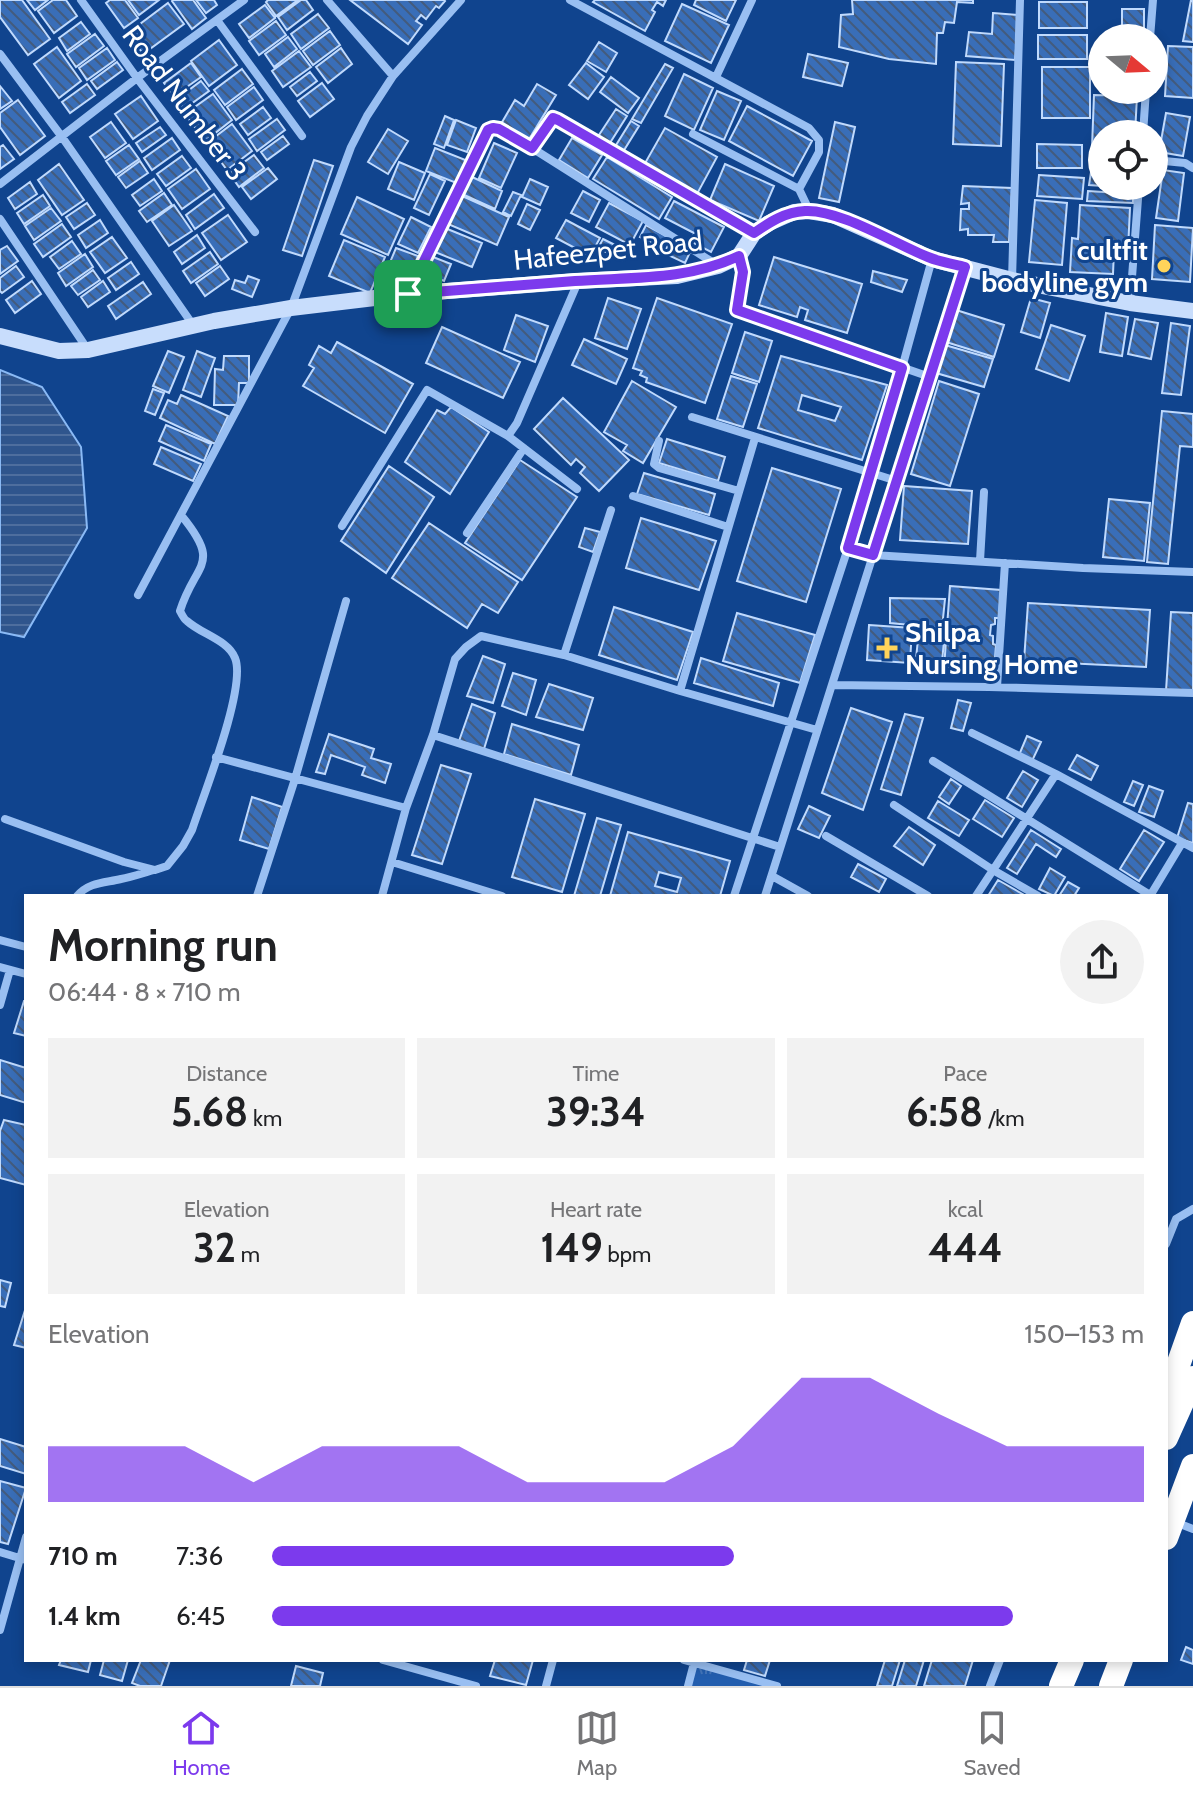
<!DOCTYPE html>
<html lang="en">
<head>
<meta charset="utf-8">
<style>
	body { margin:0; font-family:Cabin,sans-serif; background:#f2f2f2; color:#202124; height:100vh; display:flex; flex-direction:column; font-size:30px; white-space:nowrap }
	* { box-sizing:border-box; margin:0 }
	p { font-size:26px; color:#757577 }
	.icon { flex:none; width:44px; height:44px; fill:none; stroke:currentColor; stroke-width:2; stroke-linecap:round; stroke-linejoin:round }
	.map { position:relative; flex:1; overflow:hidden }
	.sheet { position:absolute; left:24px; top:894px; width:1144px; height:768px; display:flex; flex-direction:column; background:#fff; border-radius:0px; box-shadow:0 4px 12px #0003 }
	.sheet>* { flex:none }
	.needle { width:52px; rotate:109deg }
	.buttons { position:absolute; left:1088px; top:24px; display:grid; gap:16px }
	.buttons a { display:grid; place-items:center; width:80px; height:80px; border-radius:50%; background:#fff; box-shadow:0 4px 12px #0003; font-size:40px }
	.pin { position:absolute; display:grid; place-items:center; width:68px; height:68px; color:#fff; margin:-34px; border-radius:16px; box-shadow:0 4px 12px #0006 }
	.round { display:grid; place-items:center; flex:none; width:84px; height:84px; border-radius:42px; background:#f2f2f2 }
	.summary { display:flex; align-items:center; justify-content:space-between; height:136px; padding:0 24px }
	h1 { font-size:44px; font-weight:700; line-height:60px }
	.figures { display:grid; grid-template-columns:repeat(3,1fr); gap:12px; height:136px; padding:8px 24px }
	.figures div { display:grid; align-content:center; border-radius:0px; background:#f2f2f2; text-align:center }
	.figures b { font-size:40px; font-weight:700 }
	.figures small { font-size:22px; font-weight:400 }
	.figures p { font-size:22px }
	.chart { height:224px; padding:16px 24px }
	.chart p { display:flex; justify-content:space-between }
	.chart svg { width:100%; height:144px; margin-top:8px; fill:#7c3aed; opacity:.7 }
	ul { padding:0 24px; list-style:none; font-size:26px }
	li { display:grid; grid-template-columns:128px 96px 1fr; align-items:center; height:60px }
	li i { height:20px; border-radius:10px; background:#7c3aed }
	.tab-bar { display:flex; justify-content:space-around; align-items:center; height:112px; border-top:2px solid #e0e0e0; background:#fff; font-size:22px; color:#757577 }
	.tab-bar a { display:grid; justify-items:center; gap:4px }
	.tab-bar .active { color:#7c3aed }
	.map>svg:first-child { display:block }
	.grass { fill:url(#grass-tufts) }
	.water { fill:url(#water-rules); stroke:#8abaf6; stroke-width:2 }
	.building { fill:url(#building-back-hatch); stroke:#c0dafd; stroke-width:2; fill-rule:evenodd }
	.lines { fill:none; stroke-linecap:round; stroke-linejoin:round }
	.street { stroke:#99bff2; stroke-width:8 }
	.secondary { stroke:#c8ddfc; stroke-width:16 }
	.highway { stroke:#fff; stroke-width:24 }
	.route-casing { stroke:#fff; stroke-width:16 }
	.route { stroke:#7c3aed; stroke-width:10 }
	.poi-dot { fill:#ffd45a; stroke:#10448e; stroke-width:3 }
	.labels { text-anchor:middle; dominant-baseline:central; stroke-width:6; stroke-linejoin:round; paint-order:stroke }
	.street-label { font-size:28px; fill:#fff; stroke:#10448e }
	.poi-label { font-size:28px; font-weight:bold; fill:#fff; stroke:#10448e; text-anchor:end }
</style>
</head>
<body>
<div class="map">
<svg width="1193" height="1686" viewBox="0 0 1193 1686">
	<defs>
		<pattern id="grass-tufts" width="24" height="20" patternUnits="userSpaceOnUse" patternTransform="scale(2)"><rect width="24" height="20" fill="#225dae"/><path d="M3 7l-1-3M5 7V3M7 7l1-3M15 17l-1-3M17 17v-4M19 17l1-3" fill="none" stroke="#4375ba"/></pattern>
		<pattern id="water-rules" width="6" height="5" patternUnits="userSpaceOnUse" patternTransform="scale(2)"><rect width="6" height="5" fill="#2f558d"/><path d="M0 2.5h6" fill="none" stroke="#4e6e9e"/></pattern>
		<pattern id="building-back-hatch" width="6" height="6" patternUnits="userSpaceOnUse" patternTransform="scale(2)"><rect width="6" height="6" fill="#396eb8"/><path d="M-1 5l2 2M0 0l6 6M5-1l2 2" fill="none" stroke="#435b7d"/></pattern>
	</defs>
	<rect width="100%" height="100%" fill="#10448e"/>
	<path class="grass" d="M696 1663 764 1686H690Z"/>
	<path class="water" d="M0 370 42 387 81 447 87 528 24 637 0 632Z"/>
	<path class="building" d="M0 0H22L50 39 28 55 0 17Z
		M27 0H48L35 10Z
		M53 0H66L77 16 54 33 38 11Z
		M110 0H125L138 18 124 28 106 3Z
		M128 0H159L139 15Z
		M173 0H193L206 18 192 29 172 1Z
		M196 0H214L217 5 206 13Z
		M268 0H298L276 16 266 2Z
		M301 0H306L313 10 287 30 278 17Z
		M350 0H444L445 1 439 8 436 6 426 19 421 15 416 21 422 25 408 44Z
		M595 0H666L663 6 657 2 652 10 655 12 645 31 593 2Z
		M696 0H736L726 21 694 5Z
		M852 0H973V3L957 2 954 23 945 22 943 33H937L936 64 889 59 839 47 841 15 853 14Z
		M1191 0 1193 1V42L1183 41Z
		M1039 2H1087V28H1039Z
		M168 3 184 24 143 54 128 33Z
		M682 4 729 25 711 63 665 41Z
		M265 5 275 18 249 38 239 24Z
		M1122 9H1144V35H1122Z
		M993 13 1019 15 1015 60 966 56 969 32 992 34Z
		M318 14 329 28 301 49 291 34Z
		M276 21 286 35 259 55 249 41Z
		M81 22 90 34 67 51 59 38Z
		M330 31 340 45 313 65 303 51Z
		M95 34 104 46 76 67 67 54Z
		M1038 35H1087V59H1038Z
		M288 37 297 49 274 67 265 54Z
		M219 40 237 65 209 86 191 61Z
		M599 42 617 53 606 72 587 61Z
		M1168 46 1193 47V98L1165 96Z
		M57 47 81 81 59 98 34 64Z
		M107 48 115 60 87 80 79 68Z
		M341 48 352 64 328 83 316 67Z
		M299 51 311 67 283 87 272 71Z
		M808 54 848 63 842 86 803 77Z
		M117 62 123 70 97 89 91 81Z
		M956 62 1004 64 1001 146 953 144Z
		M191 63 201 77 174 96 164 83Z
		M586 63 604 77 588 99 569 85Z
		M665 64 673 68 641 123 632 119Z
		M1042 67H1090V118H1042Z
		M242 69 253 84 225 105 214 90Z
		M310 72 317 81 297 96 290 87Z
		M684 74 713 88 694 130 665 116Z
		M611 77 639 98 628 113 600 92Z
		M201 81 209 91 184 109 177 99Z
		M322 83 334 99 310 117 298 101Z
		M87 84 95 95 70 113 62 102Z
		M537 84 556 95 528 141 501 124 515 100 524 106Z
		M0 86 12 101 0 109Z
		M254 87 263 100 236 120 227 107Z
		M717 91 741 101 724 140 700 130Z
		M213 94 232 120 205 141 185 114Z
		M1094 95 1137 96 1135 134H1102V147H1092Z
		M141 96 158 121 133 139 115 114Z
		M18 100 45 136 20 155 0 127V113Z
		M747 106 812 141 793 176 729 141Z
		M263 107 271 118 248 135 240 124Z
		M616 109 627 116 608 146 597 138Z
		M1166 113 1190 117 1183 156 1159 152Z
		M445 116 454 120 444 148 434 144Z
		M277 119 285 130 257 151 249 139Z
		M456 120 476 128 467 152 447 145Z
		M631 121 639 126 621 155 613 150Z
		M111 122 126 143 105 158 90 137Z
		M835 122 855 127 839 202 819 198Z
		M232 124 252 151 227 170 207 143Z
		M160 127 166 135 142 152 136 143Z
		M665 128 717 157 697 194 644 165Z
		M388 129 408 141 388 174 368 162Z
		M283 136 289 144 267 160 261 152Z
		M172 138 180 150 152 170 144 158Z
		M572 138 602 155 588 178 559 160Z
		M494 143 517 153 501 188 479 178Z
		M1037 144 1082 145V168H1037Z
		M3 145 14 159 0 169V147Z
		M129 145 139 159 116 175 106 161Z
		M435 148 468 161 459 184 426 171Z
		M254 155 264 168 239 187 229 173Z
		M182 156 191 168 166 186 157 174Z
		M607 157 672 197 659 219 593 179Z
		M314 160 333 166 302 256 283 250Z
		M140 161 148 173 126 188 118 177Z
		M399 162 425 173 414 200 388 189Z
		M59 164 84 200 62 215 38 180Z
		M725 164 774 186 759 221 710 200Z
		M268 168 277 179 251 199 242 187Z
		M196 169 210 189 182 209 168 189Z
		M1163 170 1184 173 1178 221 1156 218Z
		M1091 172 1102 173V186L1089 185Z
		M430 174 445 181 429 215 414 208Z
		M1039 175 1084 178 1082 199 1037 196Z
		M470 176 502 191 495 209 462 194Z
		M154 179 162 191 140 206 132 195Z
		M530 179 548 187 540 205 522 197Z
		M30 182 37 194 15 209 8 198Z
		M963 186 1012 188 1009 242H993L994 235H968V229L960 230 961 209H969V203L961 204Z
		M583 191 600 200 589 222 571 213Z
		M1088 191 1133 194V203L1087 201Z
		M513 192 521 195 511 216 503 212Z
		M164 193 172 205 147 222 139 211Z
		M214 194 224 208 195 229 186 215Z
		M43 195 50 206 24 224 17 213Z
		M460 195 509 217 497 245 448 224Z
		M357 197 404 219 388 255 341 234Z
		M1035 200 1067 203 1062 265 1029 262Z
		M674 201 724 227 711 252 690 241 694 233 665 218Z
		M87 203 95 215 74 229 66 217Z
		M609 203 643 221 630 245 596 227Z
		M527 204 540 210 530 230 518 224Z
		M174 205 192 231 169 246 152 221Z
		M1080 205 1130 208 1128 250H1114L1113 274 1070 272 1072 238 1078 239Z
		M51 208 61 221 34 240 25 226Z
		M228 215 247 242 221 260 202 233Z
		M411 217 431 227 418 253 398 244Z
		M100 220 108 233 86 248 78 235Z
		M566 220 600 238 590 256 556 238Z
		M62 224 71 237 43 257 34 244Z
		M646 225 668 237 662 248 640 237Z
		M1155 225 1193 228 1190 282 1152 279Z
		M445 228 482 243 472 267 435 252Z
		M197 235 205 248 182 264 174 252Z
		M112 237 127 258 105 273 90 252Z
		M603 239 627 251 622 260 598 248Z
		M344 240 385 257 370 293 329 276Z
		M671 240 691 250 685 263 664 253Z
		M72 241 81 254 59 269 50 257Z
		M7 246 18 261 0 274V250Z
		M396 248 418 256 408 281 386 272Z
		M210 252 218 264 191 283 183 271Z
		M85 254 93 267 66 286 58 273Z
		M433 257 451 264 444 281 427 274Z
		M774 257 862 284 847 333 805 320 808 310 800 307 797 317 759 305Z
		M131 262 139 274 116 290 108 278Z
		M16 266 24 277 2 293 0 291V278Z
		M220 266 229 279 205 296 196 283Z
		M93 270 100 280 78 295 71 286Z
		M873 271 907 280 902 292 871 282Z
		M248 276 259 280 252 297 232 289 235 280 245 283Z
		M32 281 41 294 15 313 6 300Z
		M103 281 110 292 88 307 81 297Z
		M143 282 151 294 116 319 108 306Z
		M608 298 641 309 627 349 595 338Z
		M657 298 732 324 705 403 646 382 647 378 640 375 642 371 633 368Z
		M1031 298 1050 303 1040 338 1021 332Z
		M956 310 1004 325 994 357 946 342Z
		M1106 313 1128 317 1122 356 1100 352Z
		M516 315 548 326 535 362 504 350Z
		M1135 319 1158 323 1151 359 1128 354Z
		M1171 323 1190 326 1181 395 1162 393Z
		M1051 325 1085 336 1069 381 1036 369Z
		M442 327 520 362 503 398 426 363Z
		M745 332 772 341 759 382 732 373Z
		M584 339 627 359 616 384 572 365Z
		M337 342 413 384 385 433 303 386 314 368 309 365 319 346 331 353Z
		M945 345 993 359 984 387 936 373Z
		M168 351 184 357 169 393 153 386Z
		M197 351 215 358 201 397 183 390Z
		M224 356H249V383H239L238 405H214L215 369 223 370Z
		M781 356 887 385 862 460 758 428ZM802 395 841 407 835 421 798 410Z
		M731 376 757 384 743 427 717 419Z
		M632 381 676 407 643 463 623 451 627 445 604 432Z
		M939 381 979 394 950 486 911 474Z
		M153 389 164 393 155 415 145 411Z
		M181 395 228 416 215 444 160 418 168 400 177 404Z
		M563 398 629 460 599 491 580 473 585 467 576 459 571 465 534 429Z
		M451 407 489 432 450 494 405 462 437 410 445 414Z
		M1162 411 1193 414V447L1180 446 1168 564 1147 562Z
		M166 425 211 444 204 461 159 441Z
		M667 439 725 457 718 481 659 463Z
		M161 447 201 464 193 481 154 464Z
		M520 460 577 497 522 580 465 543Z
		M389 466 434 497 386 573 341 541Z
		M772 468 841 489 806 602 737 581Z
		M644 473 715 494 709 515 637 494Z
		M904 486 972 491 968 544 900 540Z
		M1109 499 1150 503 1144 561 1103 557Z
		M641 518 716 541 699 590 626 568Z
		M429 523 518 582 498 613 482 604 467 628 392 578Z
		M585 528 600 532 593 552 579 547Z
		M950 586 1001 590 999 618H995V624L991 625 990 635 993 636V644L996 645 994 671 944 668Z
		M890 598 945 599 942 628 890 623Z
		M1028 603 1150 610 1146 667 1024 661Z
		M614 607 693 632 677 680 599 655Z
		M1171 612 1193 613V692L1166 691Z
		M737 613 815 635 800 683 723 661Z
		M869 625 912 628 910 663 867 660Z
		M919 629 945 631 941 672 915 669Z
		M483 656 505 664 493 703 467 696Z
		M701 658 779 683 773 706 694 683Z
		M513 673 536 680 526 715 502 706Z
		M549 684 593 698 583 730 536 717Z
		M958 700 971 703 963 731 951 728Z
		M472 704 495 713 484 749 459 741Z
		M851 708 892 722 863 810 822 793Z
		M905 714 923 718 901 795 881 789Z
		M512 724 579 745 571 775 504 754Z
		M329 734 374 749 371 758 391 764 385 783 362 775 365 767 331 755 325 774 316 772Z
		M1027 736 1041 742 1032 761 1019 755Z
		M1077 755 1098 766 1091 780 1069 769Z
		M441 765 471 774 442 864 412 855Z
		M1023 771 1038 780 1022 807 1007 798Z
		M951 779 961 786 949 804 939 797Z
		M1133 781 1143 785 1134 806 1124 802Z
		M1149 786 1163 791 1154 817 1139 812Z
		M252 797 282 807 269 849 240 840Z
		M535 799 585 814 562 892 512 877Z
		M985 800 1014 818 1002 837 973 819Z
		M938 801 969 820 959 836 928 818Z
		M1188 803 1193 804V843L1177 838Z
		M809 806 830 816 819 838 798 829Z
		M597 818 621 825 600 896H574Z
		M909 827 935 845 923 865 894 846Z
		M1031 830 1061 849 1056 857 1036 844 1017 874 1007 868Z
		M1144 830 1164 842 1139 881 1120 869Z
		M628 832 730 861 720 896H610ZM659 872 681 878 677 892 655 886Z
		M858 864 886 879 879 892 851 877Z
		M1050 868 1065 877 1054 896 1039 889Z
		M998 880 1026 896H988Z
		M1068 882 1079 888 1074 896H1059Z
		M24 1001H26V1036L14 1033Z
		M0 1060 26 1068V1103L0 1095Z
		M4 1120 26 1125V1185L0 1178V1131Z
		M0 1280 11 1283 5 1307 0 1306Z
		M26 1307V1348L14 1345Z
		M0 1439 26 1447V1474L0 1466Z
		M0 1481 26 1488 8 1544 0 1542Z
		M1186 1647 1193 1650V1664L1181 1660Z
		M61 1660H91L88 1672 59 1665Z
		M104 1660H128L122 1681 100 1675Z
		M141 1660H170L161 1686H140L132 1683Z
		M495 1660H533L526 1685 490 1676Z
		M747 1660H770L765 1676 744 1670Z
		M885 1660H900L892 1686H877Z
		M905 1660H924L916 1686H897Z
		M932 1660H973L965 1686H924Z
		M296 1666 323 1673 320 1686H291Z"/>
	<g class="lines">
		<path class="street" d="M81 0 137 78 255 232
			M327 0 393 76
			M570 0 809 128 819 140V152L799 189 809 210
			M217 20 302 136
			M1150 38 1153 0
			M0 54 62 137 193 325
			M716 77 752 0
			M693 134 799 189
			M1143 134 1146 90
			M532 148 717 265
			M1154 160 1185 163 1193 168
			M0 184 137 78 244 0
			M0 219 88 350
			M740 257 743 272 737 310 930 377
			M1012 280 1020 0
			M409 292 488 130C503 126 519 140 532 148L553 118 558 120 754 233
			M1130 303 1139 186
			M692 417 897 481
			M508 436 517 423 578 282
			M659 441 654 464 659 468 739 491
			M633 496 728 527
			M342 526 427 390 508 436 577 489
			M467 533 524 448
			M848 548 873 555 1083 568 1193 572
			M980 561 984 492
			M138 595 291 308 351 147 367 116 393 76 461 0
			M564 655 611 510
			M832 685 989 687 1193 693
			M997 687 1005 563
			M680 691 755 438
			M972 733 1056 774 1193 848
			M433 735 780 847
			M216 757 406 808
			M933 761 1150 895
			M894 805 993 870 1038 896
			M5 819 124 862 155 870 167 866 183 846 192 830C203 796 247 687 235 658 228 640 201 634 187 621 185 620 181 613 180 611 195 562 223 566 181 515
			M826 836 928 896
			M392 862 502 896
			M772 876 808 896
			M77 896C89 882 104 883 121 879 132 877 143 873 154 870
			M257 896 295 779 346 601
			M382 896 406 808 433 735 455 659 466 647 481 636 564 655 680 691 817 730
			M734 896 848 548 902 368 932 259
			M765 896 964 268
			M976 896 1056 774
			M1150 896 1182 843
			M0 940 26 947
			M0 967 26 974
			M0 1005 10 970
			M1166 1244 1176 1219 1193 1209
			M1175 1522 1193 1529
			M0 1552 26 1560
			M0 1630 26 1537
			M383 1660 476 1686
			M684 1660 777 1686
			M546 1686 553 1660
			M688 1686 694 1663
			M990 1686 1000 1660"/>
		<path class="secondary" d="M0 336 59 351 88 350 214 321 291 308 408 294 578 281 677 276 718 266 739 256 754 233 769 223 794 212 809 211 833 215 932 259 1012 280 1130 303 1193 311"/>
		<path class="highway" d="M1166 1399 1193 1323
			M1166 1438 1193 1378
			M1166 1538 1193 1466
			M1061 1686 1072 1660
			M1111 1686 1121 1660"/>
	</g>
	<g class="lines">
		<defs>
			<path id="route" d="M553 118 558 120 754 233C770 222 785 212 805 211 839 209 895 244 928 257 940 262 953 264 965 267L873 555 848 548 902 368 737 310 743 272 739 256C685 281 633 277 575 281 519 285 464 290 408 294L488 130 493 128 499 129 532 148Z"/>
		</defs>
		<use href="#route" class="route-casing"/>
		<use href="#route" class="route"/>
	</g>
	<g class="poi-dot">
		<circle cx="1164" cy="266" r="8"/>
		<path d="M883 636h8v8h8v8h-8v8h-8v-8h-8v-8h8z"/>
	</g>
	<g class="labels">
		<g class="street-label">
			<text transform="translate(185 103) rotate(53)">Road Number 3</text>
			<text transform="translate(608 250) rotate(-6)">Hafeezpet Road</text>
		</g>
		<g class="poi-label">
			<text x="1148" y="250">cultfit<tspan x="1148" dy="32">bodyline gym</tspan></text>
			<text x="905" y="632" text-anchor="start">Shilpa<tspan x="905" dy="32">Nursing Home</tspan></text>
		</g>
	</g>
</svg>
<div class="buttons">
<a><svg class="needle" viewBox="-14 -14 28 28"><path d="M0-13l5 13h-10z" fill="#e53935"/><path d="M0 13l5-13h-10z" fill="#757577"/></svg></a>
<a><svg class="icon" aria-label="locate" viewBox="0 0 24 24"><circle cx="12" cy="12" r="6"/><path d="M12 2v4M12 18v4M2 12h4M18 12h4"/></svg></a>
</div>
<div class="pin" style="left:408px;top:294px;background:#1e9e55"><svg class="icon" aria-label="arrive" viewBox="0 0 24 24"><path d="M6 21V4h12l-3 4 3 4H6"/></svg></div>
<section class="sheet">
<div class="summary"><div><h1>Morning run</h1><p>06:44 · 8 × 710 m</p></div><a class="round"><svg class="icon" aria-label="share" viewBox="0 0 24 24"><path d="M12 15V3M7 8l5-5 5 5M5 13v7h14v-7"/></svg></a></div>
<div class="figures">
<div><p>Distance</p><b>5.68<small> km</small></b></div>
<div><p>Time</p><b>39:34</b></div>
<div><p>Pace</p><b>6:58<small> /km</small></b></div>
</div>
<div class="figures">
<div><p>Elevation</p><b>32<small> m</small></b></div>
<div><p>Heart rate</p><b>149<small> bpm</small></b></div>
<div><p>kcal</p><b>444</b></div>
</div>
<div class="chart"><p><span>Elevation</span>150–153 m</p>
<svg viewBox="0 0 160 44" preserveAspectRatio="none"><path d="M0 44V27L10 27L20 27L30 38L40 27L50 27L60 27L70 38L80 38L90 38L100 27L110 6L120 6L130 17L140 27L150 27L160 27V44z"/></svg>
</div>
<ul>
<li><b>710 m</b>7:36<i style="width:53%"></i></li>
<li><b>1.4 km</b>6:45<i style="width:85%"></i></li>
</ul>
</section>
</div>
<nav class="tab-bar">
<a class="active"><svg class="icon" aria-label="home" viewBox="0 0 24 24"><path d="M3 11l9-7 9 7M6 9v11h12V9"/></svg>Home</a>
<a><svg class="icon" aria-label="map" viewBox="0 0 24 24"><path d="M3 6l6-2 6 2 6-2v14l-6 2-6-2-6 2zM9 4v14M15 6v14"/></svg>Map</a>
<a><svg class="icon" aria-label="saved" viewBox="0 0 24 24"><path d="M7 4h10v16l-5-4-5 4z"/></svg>Saved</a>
</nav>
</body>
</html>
